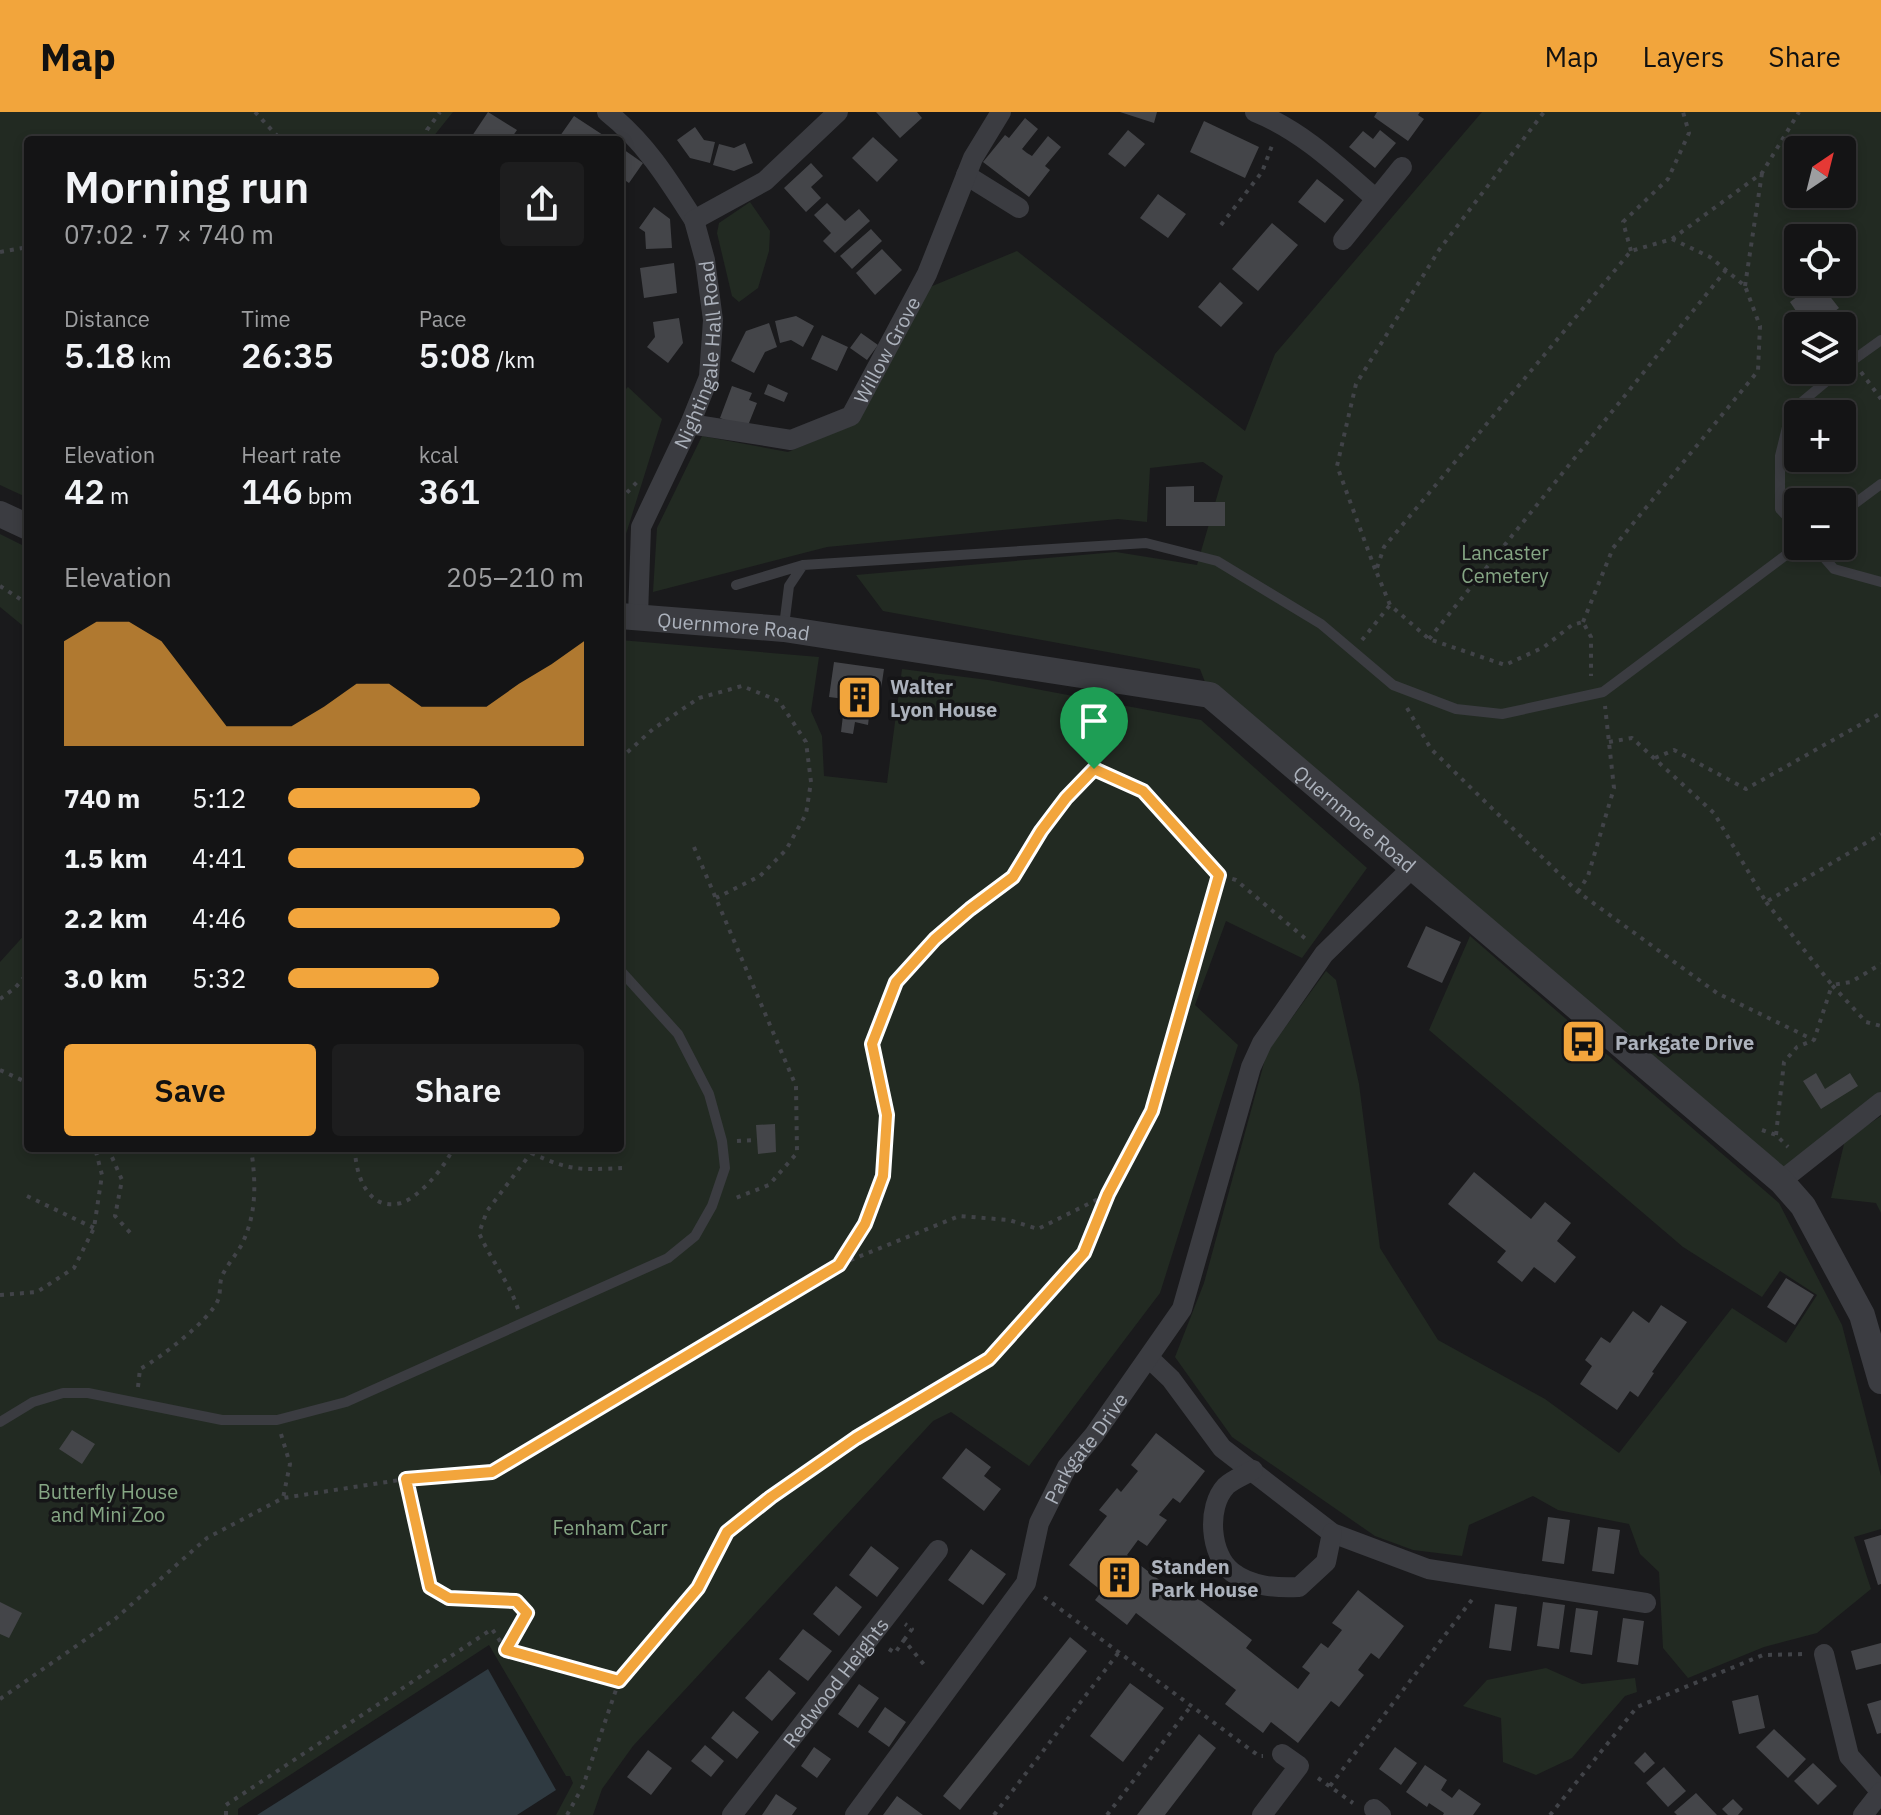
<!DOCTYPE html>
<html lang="en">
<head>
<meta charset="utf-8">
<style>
	body { margin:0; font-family:"IBM Plex Sans",sans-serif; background:#1d1d1e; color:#f1f3f6; height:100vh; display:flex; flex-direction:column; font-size:30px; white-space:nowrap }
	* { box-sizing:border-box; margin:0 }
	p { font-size:26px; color:#9d9ea0 }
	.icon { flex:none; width:44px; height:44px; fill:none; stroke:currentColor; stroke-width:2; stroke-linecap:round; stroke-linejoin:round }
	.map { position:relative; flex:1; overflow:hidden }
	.details { position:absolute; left:24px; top:24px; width:600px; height:1016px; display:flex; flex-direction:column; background:#141415; border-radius:8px; box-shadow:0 4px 12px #0003,0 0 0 2px #333334 }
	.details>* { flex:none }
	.needle { width:52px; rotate:35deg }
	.controls { position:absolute; left:1784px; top:24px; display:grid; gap:16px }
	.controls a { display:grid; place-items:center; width:72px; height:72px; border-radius:8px; background:#141415; box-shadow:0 4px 12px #0003,0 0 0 2px #333334; font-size:40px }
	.pin { position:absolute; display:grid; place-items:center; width:68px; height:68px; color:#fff; margin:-82px -34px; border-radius:50% 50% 50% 0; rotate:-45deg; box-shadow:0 0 8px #0007 }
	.pin .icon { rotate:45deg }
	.round { display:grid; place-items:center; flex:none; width:84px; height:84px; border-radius:8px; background:#1d1d1e }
	.summary { display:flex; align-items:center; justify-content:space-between; height:136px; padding:0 40px }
	h1 { font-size:44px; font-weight:600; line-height:60px }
	.figures { display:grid; grid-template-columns:repeat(3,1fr); gap:12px; height:136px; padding:8px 40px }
	.figures div { display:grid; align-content:center }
	.figures b { font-size:34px; font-weight:600 }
	.figures small { font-size:22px; font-weight:400 }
	.figures p { font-size:22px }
	.chart { height:224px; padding:16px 40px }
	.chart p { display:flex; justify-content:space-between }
	.chart svg { width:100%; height:144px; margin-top:8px; fill:#f2a53c; opacity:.7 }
	.action { display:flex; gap:16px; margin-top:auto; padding:16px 40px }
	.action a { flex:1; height:92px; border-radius:8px; background:#f2a53c; color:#111; font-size:32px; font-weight:600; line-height:92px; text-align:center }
	.action a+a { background:#1d1d1e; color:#f1f3f6 }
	ul { padding:0 40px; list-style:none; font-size:26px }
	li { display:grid; grid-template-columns:128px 96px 1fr; align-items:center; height:60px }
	li i { height:20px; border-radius:10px; background:#f2a53c }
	header { display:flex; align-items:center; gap:48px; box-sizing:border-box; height:112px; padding:0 40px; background:#f2a53c; color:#111 }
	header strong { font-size:38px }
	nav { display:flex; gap:44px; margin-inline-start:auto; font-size:28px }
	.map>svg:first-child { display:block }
	.green { fill:#222a22; fill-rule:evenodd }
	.water { fill:#2f3a41 }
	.building { fill:#444549 }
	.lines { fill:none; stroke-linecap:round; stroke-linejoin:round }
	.path { stroke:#414348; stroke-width:4; stroke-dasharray:4 6; stroke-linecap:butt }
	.service { stroke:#3b3c41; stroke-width:10 }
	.minor { stroke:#3b3c41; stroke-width:20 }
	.tertiary { stroke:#3b3c41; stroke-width:26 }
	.route-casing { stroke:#fff; stroke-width:16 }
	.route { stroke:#f2a53c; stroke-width:10 }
	.labels { text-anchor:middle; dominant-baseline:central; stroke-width:7; stroke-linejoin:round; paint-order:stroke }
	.street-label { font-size:20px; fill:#acb2bc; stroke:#151517 }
	.park-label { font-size:20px; fill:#85a684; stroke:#151517 }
	.poi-label { font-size:20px; font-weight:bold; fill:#acb2bc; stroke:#151517; text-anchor:start }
</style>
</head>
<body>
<header>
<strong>Map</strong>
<nav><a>Map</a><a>Layers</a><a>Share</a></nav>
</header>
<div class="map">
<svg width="1881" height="1703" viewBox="0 0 1881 1703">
	<rect width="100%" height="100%" fill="#1a1a1c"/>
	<path class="green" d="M0 0H453L433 25 436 28H28V386L0 373Z
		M1482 0H1881V990L1781 1069 1210 583 1200 557 883 499 856 463 1116 440 1197 453 1223 364 1203 350 1150 356 1147 410 1118 407 827 435 653 480 657 416 702 324 788 340 853 313 930 175 1017 139 1245 319 1275 242ZM1798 38H1842V82H1798ZM1798 126H1842V170H1798ZM1798 214H1842V258H1798ZM1798 302H1842V346H1798ZM1798 390H1842V434H1798Z
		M750 90 770 119 769 139 758 176 739 190 732 184 717 121 719 111Z
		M628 275 662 307 626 422 620 452V283Z
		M0 422 28 436V518L0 495Z
		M620 528 819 545 811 599 822 624 824 664 887 671 902 557 988 568 1201 608 1367 756 1302 846 1226 809 1195 893 1238 933 1160 1181 1029 1354 951 1300 933 1309 633 1634 602 1677 593 1703H556L573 1671 570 1664H566L489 1533 238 1697V1703H0V850L28 819V1036H620Z
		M1470 824 1779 1091 1842 1213 1881 1364V1417L1854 1425 1871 1477 1817 1521 1764 1535 1688 1566 1663 1536 1659 1460 1640 1442 1629 1412 1558 1398 1533 1384 1469 1413 1462 1444 1413 1438 1375 1424 1232 1325 1175 1245 1204 1171 1267 940 1326 859 1336 868 1359 972 1380 1136 1438 1228 1545 1287 1619 1341 1732 1196 1786 1231 1817 1183 1780 1159 1762 1185 1683 1135 1429 918Z
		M1881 1004V1101L1876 1091 1831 1086 1845 1028Z
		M1546 1556 1582 1572 1635 1566 1637 1580 1625 1584 1572 1646 1536 1663 1503 1650 1501 1606 1463 1594 1487 1568Z"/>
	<path class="water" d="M488 1557 556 1678 517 1703H257Z"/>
	<path class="building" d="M488 0 517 18 510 28H478L472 24Z
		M876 0H917L922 6 900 26Z
		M1120 0H1157L1154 11Z
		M1377 0H1420L1418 3 1424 7 1408 29 1374 5Z
		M574 4 603 23 599 28H567L560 24Z
		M1025 6 1038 17 1022 37 1027 41 1032 44 1048 24 1061 35 1045 54 1050 58 1029 85 983 50 1005 23 1009 26Z
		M1204 9 1259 35 1245 66 1190 40Z
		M695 15 704 28 715 30 710 51 690 46 677 28Z
		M1128 18 1145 32 1125 55 1108 42Z
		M1380 18 1396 31 1375 56 1349 35 1363 19 1373 27Z
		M873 25 898 48 877 70 852 46Z
		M745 31 753 51 734 59 713 53 719 32 734 36Z
		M620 35 643 51 629 71 620 65Z
		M811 51 823 64 811 75 821 86 806 100 784 76Z
		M1317 67 1344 88 1325 111 1298 90Z
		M1158 82 1186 102 1168 126 1140 106Z
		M827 91 845 109 859 97 870 109 835 141 823 129 831 121 814 103Z
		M654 95 670 107 672 136 646 137 645 120 639 116Z
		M1272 111 1298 133 1258 179 1232 157Z
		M871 117 882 129 852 157 840 144Z
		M882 137 902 158 875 183 856 161Z
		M674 151 677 181 644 186 640 156Z
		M1220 170 1243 191 1221 215 1198 195Z
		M1810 175 1816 185 1825 178 1839 196 1830 203 1837 212 1798 214V220L1787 206 1796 199 1790 190Z
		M796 204 814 214 803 235 791 228 780 231 775 209Z
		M679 206 683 231 668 251 647 235 655 225 653 210Z
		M769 211 777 235 765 240 754 261 731 249 746 219Z
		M861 221 878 233 867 248 850 236Z
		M822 223 848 235 837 259 811 247Z
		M768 272 788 281 784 290 764 282Z
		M732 274 752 281 749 288 757 291 747 316 720 306Z
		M1194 374V390H1225V414H1166V375Z
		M834 550 884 557 878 597 870 596 868 613 855 610 853 622 841 620 845 587 829 585Z
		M1426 814 1461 830 1442 871 1407 855Z
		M1816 961 1825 977 1850 961 1858 974 1821 997 1803 969Z
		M775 1012 776 1040 758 1042 756 1013Z
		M1474 1060 1531 1107 1545 1090 1571 1111 1557 1129 1576 1145 1555 1171 1534 1155 1522 1170 1497 1150 1506 1139 1448 1092Z
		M1786 1166 1814 1183 1795 1213 1767 1195Z
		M1661 1193 1687 1210 1652 1260 1654 1261 1638 1285 1630 1279 1617 1298 1580 1272 1592 1254 1585 1248 1601 1225 1610 1231 1633 1199 1649 1211Z
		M72 1318 95 1332 82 1352 59 1337Z
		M1156 1321 1205 1359 1180 1391 1173 1386 1159 1403 1167 1408 1147 1434 1138 1428 1127 1443 1180 1484 1186 1477 1252 1528 1246 1536 1298 1577 1310 1561 1302 1555 1321 1531 1328 1536 1342 1518 1332 1511 1358 1478 1404 1514 1379 1547 1371 1541 1358 1558 1364 1563 1339 1595 1331 1589 1298 1631 1271 1610 1263 1621 1225 1592 1236 1578 1136 1501 1127 1513 1095 1488 1102 1479 1069 1453 1107 1404 1099 1398 1117 1376 1121 1380 1138 1359 1131 1353Z
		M966 1336 991 1355 984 1364 1001 1377 984 1399 942 1366Z
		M1548 1405 1570 1408 1564 1452 1542 1449Z
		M1598 1415 1620 1418 1614 1462 1592 1459Z
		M1881 1423V1472L1878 1473 1864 1428Z
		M871 1434 899 1456 877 1485 849 1463Z
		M971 1437 1006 1462 983 1493 948 1468Z
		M836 1474 862 1495 839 1524 813 1502Z
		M0 1490 22 1501 9 1526 0 1522Z
		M1543 1490 1565 1493 1559 1537 1537 1534Z
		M1495 1492 1517 1495 1511 1539 1489 1536Z
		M1576 1496 1598 1499 1592 1543 1570 1540Z
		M1623 1506 1644 1509 1638 1553 1617 1550Z
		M803 1517 832 1539 808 1569 779 1547Z
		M1070 1525 1087 1539 960 1698 943 1684Z
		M1881 1531V1552L1856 1558 1851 1539Z
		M769 1558 796 1581 772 1609 745 1586Z
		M1130 1571 1164 1596 1123 1650 1090 1624Z
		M859 1572 879 1586 858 1616 838 1602Z
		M1758 1583 1765 1616 1739 1622 1732 1589Z
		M1881 1588V1621L1877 1622 1867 1592Z
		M885 1595 906 1610 889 1635 868 1620Z
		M733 1599 759 1620 737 1647 711 1626Z
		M1774 1617 1806 1647 1788 1666 1756 1635Z
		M1199 1622 1216 1636 1201 1656 1165 1703H1137Z
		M705 1633 724 1649 711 1665 691 1649Z
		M814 1635 831 1647 817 1666 801 1654Z
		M1395 1635 1417 1651 1401 1673 1379 1657Z
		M648 1638 672 1656 651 1683 627 1665Z
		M1645 1640 1655 1651 1644 1661 1634 1651Z
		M1813 1651 1837 1674 1818 1693 1794 1669Z
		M1425 1653 1447 1668 1441 1678 1452 1686 1459 1677 1481 1692 1473 1703H1443L1444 1701 1429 1691 1427 1695 1406 1680Z
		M1664 1655 1686 1679 1668 1695 1646 1671Z
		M1696 1681 1717 1703H1677L1674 1700Z
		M776 1682 797 1696 792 1703H762Z
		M897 1684 923 1703H883Z
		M1733 1687 1743 1697 1738 1703H1728L1722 1697Z"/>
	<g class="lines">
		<path class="path" d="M255 0 281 28
			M425 28 427 18 440 0
			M1221 113 1262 60 1273 31
			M1672 127 1762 61 1799 0
			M1631 139 1623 110 1668 67 1689 21 1683 0
			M0 140 28 135
			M1745 174 1762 61
			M1861 260 1881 287
			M620 388 637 370
			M1375 457 1337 354 1356 272 1439 138 1544 0
			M0 474 28 492
			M1583 510 1613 436 1758 259 1760 214 1745 174 1710 145 1672 127 1631 139 1384 435 1376 459 1390 493 1429 527 1505 553 1544 535 1572 513 1583 510 1591 525V564
			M1429 527 1726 158
			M1362 528 1390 493
			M1407 596 1431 637 1578 780 1717 881 1814 928
			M1609 630 1632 626 1714 701 1766 790 1881 722
			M1655 646 1674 638 1746 677 1881 601
			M620 647 653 617 699 586 742 574 779 589 806 630 811 670 806 702 786 738 760 764 716 786
			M694 735 796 974 797 1041 769 1073 733 1087
			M1578 780 1588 764 1614 676 1605 594
			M1766 790 1832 873 1851 870 1881 852
			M0 887 15 876 28 861
			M0 958 28 971
			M1762 1018 1776 1023 1788 1035
			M1776 1023 1784 950 1797 935 1814 928 1832 873 1866 910 1881 914
			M737 1029 754 1028
			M108 1036 122 1068 115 1104 134 1125
			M327 1036H334
			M355 1036C355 1061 367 1100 401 1091 420 1085 446 1054 453 1036
			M531 1041C571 1059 579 1058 622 1056
			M27 1084 94 1116
			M841 1152 959 1104 1009 1108 1038 1117 1108 1082
			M0 1183 37 1180 74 1156 94 1116 102 1063 95 1036
			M518 1197C509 1170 491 1148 479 1121L487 1099 531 1041 528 1036
			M138 1275 140 1257C159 1247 210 1208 218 1188 221 1181 219 1172 222 1164 227 1153 236 1143 242 1132 257 1101 256 1070 251 1036
			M281 1322 290 1352 283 1386
			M406 1367 416 1423 430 1475 449 1486 516 1489 527 1501 506 1538
			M1044 1485 1259 1644H1263
			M904 1528 912 1517 905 1512
			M889 1537 895 1541 904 1528 926 1555
			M0 1587 115 1507 207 1426 283 1386 406 1367 492 1360 839 1153 865 1112 883 1064 887 1003 872 932 896 870 935 827 970 797 1013 765 1041 719 1066 686 1094 657 1143 679 1219 763
			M1318 1666 1353 1691
			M1330 1674 1474 1485
			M226 1703V1693L492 1517 506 1538 619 1569 698 1476 727 1420 771 1385 856 1326 989 1247 1084 1141 1108 1082 1152 999 1219 763 1236 768 1307 828
			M567 1703 583 1674 619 1569
			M994 1703 1119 1540
			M1107 1703 1191 1594
			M1550 1703 1637 1595 1763 1543 1805 1542"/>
		<path class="service" d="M1842 256 1881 228
			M1842 401 1881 372
			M1798 416 1780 397V344L1791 299 1840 258
			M1814 434 1834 457 1881 470
			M736 473 803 453 1146 431 1217 449 1321 512 1393 573 1456 597 1502 602 1603 580 1798 434
			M784 514 789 474 803 453
			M0 1310 33 1290 63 1281H88L222 1308H277L346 1290 668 1146 695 1124 712 1094 725 1056 722 1029 709 982 678 922 620 858"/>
		<g class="minor">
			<path d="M607 0C645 30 668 67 694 108"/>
			<path d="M1255 0C1302 19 1337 53 1375 86"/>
			<path d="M966 63 1019 96"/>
			<path d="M1343 128 1402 55"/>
			<path id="s1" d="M690 312 791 328 851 304 927 162 973 46 1001 0"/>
			<path id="s2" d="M638 504 641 415 690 312 709 265 713 208 705 148 694 108 765 69 838 0"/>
			<path d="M1781 1069 1881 990"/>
			<path d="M1149 1246 1171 1267 1222 1336 1332 1421 1428 1457 1646 1491"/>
			<path d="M1253 1358C1245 1363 1232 1368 1226 1374 1206 1395 1210 1443 1232 1460 1251 1475 1277 1476 1299 1475L1326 1450 1332 1421"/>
			<path d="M1824 1542 1849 1644 1881 1680"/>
			<path d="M1374 1697 1381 1703"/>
			<path id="s3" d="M732 1703 938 1438"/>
			<path id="s4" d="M855 1703 1026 1471 1039 1411 1067 1355 1094 1323 1182 1197 1251 955 1262 931 1324 842 1412 756"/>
			<path d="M1262 1703 1299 1654 1282 1642"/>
			<path d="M1863 1703 1881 1680"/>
		</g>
		<g class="tertiary">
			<path d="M0 402 28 415"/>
			<path id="s5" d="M620 504 784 517 1210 583 1781 1069 1803 1094 1862 1203 1881 1269"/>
		</g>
	</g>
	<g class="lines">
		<defs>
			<path id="route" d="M1094 657 1143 679 1219 763 1152 999 1108 1082 1084 1141 989 1247 856 1326 771 1385 727 1420 698 1476 619 1569 506 1538 527 1501 516 1489 449 1486 430 1475 406 1367 492 1360 839 1153 865 1112 883 1064 887 1003 872 932 896 870 935 827 970 797 1013 765 1041 719 1066 686Z"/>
		</defs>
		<use href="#route" class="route-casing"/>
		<use href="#route" class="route"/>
	</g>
	<defs>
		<symbol id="building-square" viewBox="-11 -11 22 22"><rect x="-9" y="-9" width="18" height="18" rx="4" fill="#f2a53c" stroke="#151517"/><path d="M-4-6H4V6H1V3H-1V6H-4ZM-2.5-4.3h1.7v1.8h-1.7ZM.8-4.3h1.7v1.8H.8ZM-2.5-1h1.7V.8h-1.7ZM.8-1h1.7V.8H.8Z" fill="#111"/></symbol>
		<symbol id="bus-square" viewBox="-11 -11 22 22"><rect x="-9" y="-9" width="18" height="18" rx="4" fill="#f2a53c" stroke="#151517"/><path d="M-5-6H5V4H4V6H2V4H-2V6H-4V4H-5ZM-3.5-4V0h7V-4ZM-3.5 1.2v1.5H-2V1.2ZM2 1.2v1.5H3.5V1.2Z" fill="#111"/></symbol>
	</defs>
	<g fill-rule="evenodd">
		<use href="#building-square" x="834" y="560" width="51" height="51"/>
		<use href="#bus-square" x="1558" y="904" width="51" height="51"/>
		<use href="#building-square" x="1094" y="1440" width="51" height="51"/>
	</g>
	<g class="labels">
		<g class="street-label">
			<text stroke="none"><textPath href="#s1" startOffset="242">Willow Grove</textPath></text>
			<text stroke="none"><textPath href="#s2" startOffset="274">Nightingale Hall Road</textPath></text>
			<text stroke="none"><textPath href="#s5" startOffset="114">Quernmore Road</textPath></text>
			<text stroke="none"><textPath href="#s5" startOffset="786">Quernmore Road</textPath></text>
			<text stroke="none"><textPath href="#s4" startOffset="438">Parkgate Drive</textPath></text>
			<text stroke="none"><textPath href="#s3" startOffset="168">Redwood Heights</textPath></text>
		</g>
		<g class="park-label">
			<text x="1505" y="440">Lancaster<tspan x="1505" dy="23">Cemetery</tspan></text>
			<text x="108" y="1379">Butterfly House<tspan x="108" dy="23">and Mini Zoo</tspan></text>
			<text x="610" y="1415">Fenham Carr</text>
		</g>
		<g class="poi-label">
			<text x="890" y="574">Walter<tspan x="890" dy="23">Lyon House</tspan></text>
			<text x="1615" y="930">Parkgate Drive</text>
			<text x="1151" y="1454">Standen<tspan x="1151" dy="23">Park House</tspan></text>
		</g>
	</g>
</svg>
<div class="controls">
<a><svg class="needle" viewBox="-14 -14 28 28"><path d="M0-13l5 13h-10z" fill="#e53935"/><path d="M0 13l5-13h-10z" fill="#9d9ea0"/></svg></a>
<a><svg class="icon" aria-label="locate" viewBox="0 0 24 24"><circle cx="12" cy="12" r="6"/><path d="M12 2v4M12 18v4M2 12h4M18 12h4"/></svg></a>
<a><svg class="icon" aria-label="layers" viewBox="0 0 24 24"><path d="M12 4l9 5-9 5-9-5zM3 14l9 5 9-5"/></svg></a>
<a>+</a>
<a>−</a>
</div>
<div class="pin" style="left:1094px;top:657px;background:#1e9e55"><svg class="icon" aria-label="arrive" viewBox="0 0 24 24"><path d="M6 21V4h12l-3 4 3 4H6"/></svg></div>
<section class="details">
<div class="summary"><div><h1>Morning run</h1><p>07:02 · 7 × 740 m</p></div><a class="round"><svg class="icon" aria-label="share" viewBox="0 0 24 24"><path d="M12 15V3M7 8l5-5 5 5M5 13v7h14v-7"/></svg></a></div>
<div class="figures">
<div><p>Distance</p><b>5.18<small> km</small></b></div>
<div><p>Time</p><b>26:35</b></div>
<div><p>Pace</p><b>5:08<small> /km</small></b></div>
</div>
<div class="figures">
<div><p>Elevation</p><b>42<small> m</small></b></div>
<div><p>Heart rate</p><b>146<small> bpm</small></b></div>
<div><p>kcal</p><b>361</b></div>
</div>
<div class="chart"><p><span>Elevation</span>205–210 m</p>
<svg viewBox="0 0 160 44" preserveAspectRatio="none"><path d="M0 44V12L10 6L20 6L30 12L40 25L50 38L60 38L70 38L80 32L90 25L100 25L110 32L120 32L130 32L140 25L150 19L160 12V44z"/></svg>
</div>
<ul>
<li><b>740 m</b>5:12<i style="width:65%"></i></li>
<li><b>1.5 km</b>4:41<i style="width:100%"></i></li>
<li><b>2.2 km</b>4:46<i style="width:92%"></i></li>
<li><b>3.0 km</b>5:32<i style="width:51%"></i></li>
</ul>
<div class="action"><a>Save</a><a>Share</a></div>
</section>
</div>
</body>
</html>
